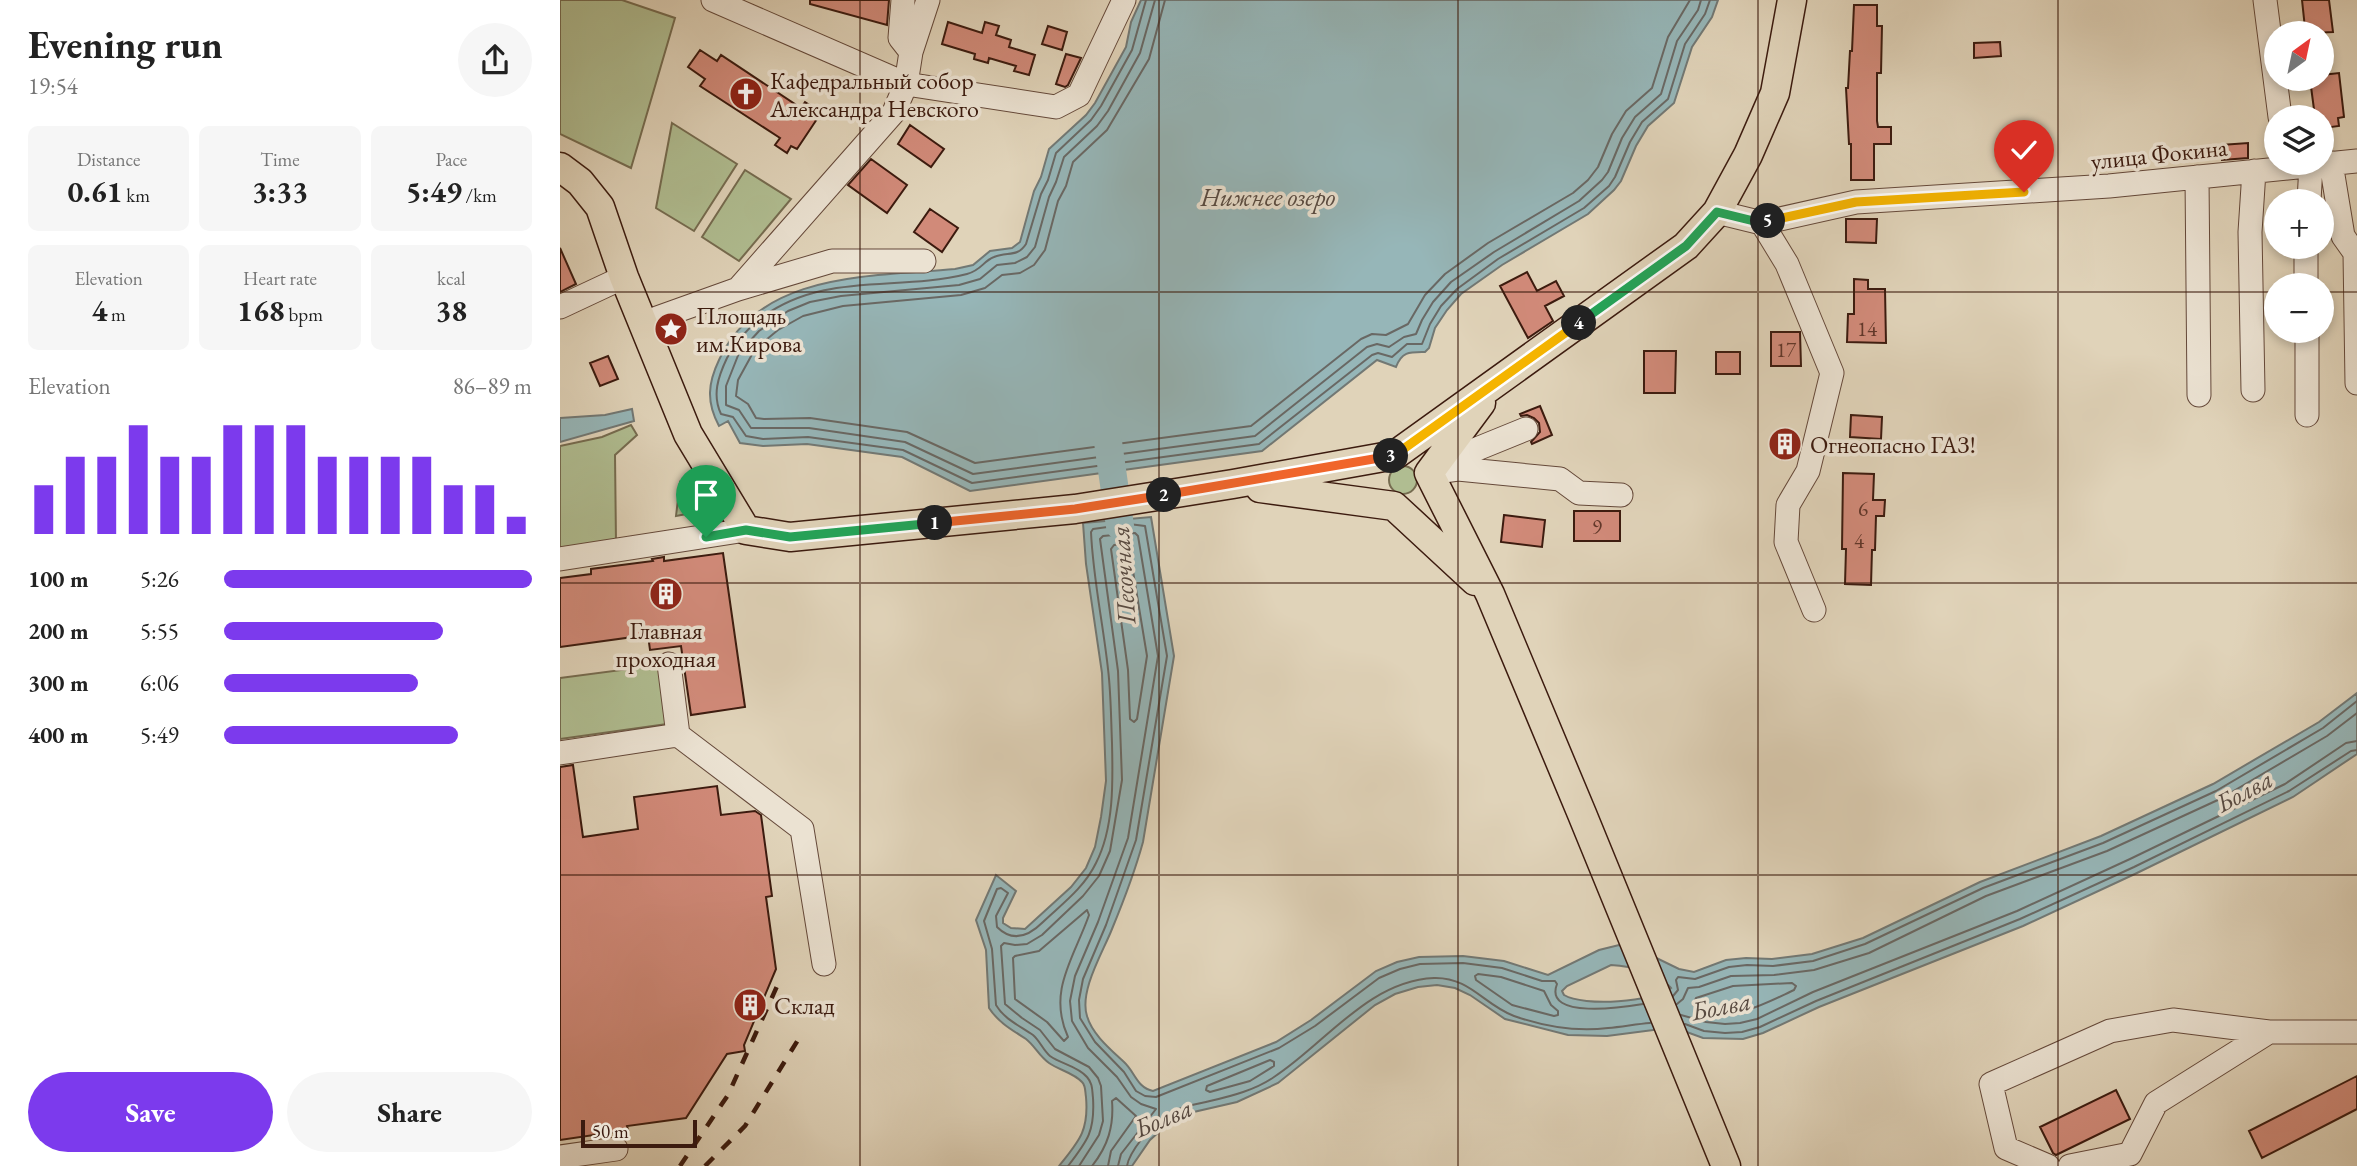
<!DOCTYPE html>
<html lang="en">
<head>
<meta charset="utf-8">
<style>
	body { margin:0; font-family:"EB Garamond",serif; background:#f6f6f6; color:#222; height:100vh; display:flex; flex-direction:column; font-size:26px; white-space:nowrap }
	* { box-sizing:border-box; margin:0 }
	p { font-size:23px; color:#767676 }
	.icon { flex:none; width:38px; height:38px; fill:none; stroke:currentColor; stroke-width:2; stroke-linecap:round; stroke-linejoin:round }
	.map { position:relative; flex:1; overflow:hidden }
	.panel { display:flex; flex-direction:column; background:#fff; width:560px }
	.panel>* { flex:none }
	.needle { width:46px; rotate:33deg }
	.buttons { position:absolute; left:1704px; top:21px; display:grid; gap:14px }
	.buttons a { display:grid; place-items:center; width:70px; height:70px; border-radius:50%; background:#fff; box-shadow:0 4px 10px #0003; font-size:35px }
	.scale { position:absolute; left:21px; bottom:18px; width:116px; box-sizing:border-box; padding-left:7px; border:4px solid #3c1b0f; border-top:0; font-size:19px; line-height:24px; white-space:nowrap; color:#3c1b0f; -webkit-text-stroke:5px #ebe2d2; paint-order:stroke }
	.pin { position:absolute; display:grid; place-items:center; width:60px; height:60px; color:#fff; margin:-72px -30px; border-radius:50% 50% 50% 0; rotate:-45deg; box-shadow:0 0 7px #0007 }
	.pin .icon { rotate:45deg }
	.km { position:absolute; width:35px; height:35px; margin:-18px; border-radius:50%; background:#222; color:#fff; font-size:19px; line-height:35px; text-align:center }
	.round { display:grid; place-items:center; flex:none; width:74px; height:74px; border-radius:37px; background:#f6f6f6 }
	.headline { display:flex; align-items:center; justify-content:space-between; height:119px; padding:0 28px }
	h1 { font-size:38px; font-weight:700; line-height:52px }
	.metrics { display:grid; grid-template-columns:repeat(3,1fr); gap:10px; height:119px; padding:7px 28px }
	.metrics div { display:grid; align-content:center; border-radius:10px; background:#f6f6f6; text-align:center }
	.metrics b { font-size:30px; font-weight:700 }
	.metrics small { font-size:19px; font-weight:400 }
	.metrics p { font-size:19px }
	.chart { height:196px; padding:14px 28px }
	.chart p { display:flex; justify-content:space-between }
	.chart svg { width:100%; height:126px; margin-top:7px; stroke:#7c3aed; stroke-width:6 }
	.primary-button { display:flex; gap:14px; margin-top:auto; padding:14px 28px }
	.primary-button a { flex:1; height:80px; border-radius:42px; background:#7c3aed; color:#fff; font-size:28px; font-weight:700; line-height:80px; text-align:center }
	.primary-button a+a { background:#f6f6f6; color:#222 }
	ul { padding:0 28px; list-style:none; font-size:23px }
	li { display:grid; grid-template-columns:112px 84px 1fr; align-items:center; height:52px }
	li i { height:18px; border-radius:9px; background:#7c3aed }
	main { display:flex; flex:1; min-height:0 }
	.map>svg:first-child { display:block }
	.green { fill:#b0bd91; stroke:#766c50; stroke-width:2 }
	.water { fill:#96b6b8; stroke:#727874; stroke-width:2; fill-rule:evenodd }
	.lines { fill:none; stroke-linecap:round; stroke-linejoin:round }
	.shore { stroke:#696864; stroke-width:2 }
	.river { stroke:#96b6b8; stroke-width:28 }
	.building { fill:#d18a79; stroke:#3c1b0f; stroke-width:2 }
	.minor-casing { stroke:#65493a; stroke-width:25 }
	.major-casing { stroke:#3c1b0f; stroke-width:31 }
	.minor { stroke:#ebe2d2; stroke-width:23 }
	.major { stroke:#e0d3b9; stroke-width:28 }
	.rail { stroke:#3c1b0f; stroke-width:4.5; stroke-dasharray:12 12; stroke-linecap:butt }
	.split-1-casing { stroke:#fff; stroke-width:14 }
	.split-2-casing { stroke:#fff; stroke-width:14 }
	.split-3-casing { stroke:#fff; stroke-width:14 }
	.split-4-casing { stroke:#fff; stroke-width:14 }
	.split-5-casing { stroke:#fff; stroke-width:14 }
	.split-6-casing { stroke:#fff; stroke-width:14 }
	.split-1 { stroke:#22a559; stroke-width:9 }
	.split-2 { stroke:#f0652b; stroke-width:9 }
	.split-3 { stroke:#f0652b; stroke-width:9 }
	.split-4 { stroke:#f5b400; stroke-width:9 }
	.split-5 { stroke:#22a559; stroke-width:9 }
	.split-6 { stroke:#f5b400; stroke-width:9 }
	.grid { fill:none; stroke:#3c1b0f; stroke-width:2; stroke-opacity:0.55 }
	.labels { text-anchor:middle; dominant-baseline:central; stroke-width:7; stroke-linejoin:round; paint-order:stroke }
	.number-label { font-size:21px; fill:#61372a }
	.poi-label { font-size:24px; fill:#3c1b0f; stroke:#ebe2d2; text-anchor:start }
	.street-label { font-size:24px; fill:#3c1b0f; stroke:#ebe2d2 }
	.water-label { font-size:26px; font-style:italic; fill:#574a42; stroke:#ebe2d2 }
</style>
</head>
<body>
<main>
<section class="panel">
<div class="headline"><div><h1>Evening run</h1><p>19:54</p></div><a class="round"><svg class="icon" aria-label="share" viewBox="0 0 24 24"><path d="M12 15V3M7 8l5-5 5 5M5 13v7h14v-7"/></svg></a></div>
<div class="metrics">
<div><p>Distance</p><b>0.61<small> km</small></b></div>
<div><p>Time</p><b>3:33</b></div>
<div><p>Pace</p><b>5:49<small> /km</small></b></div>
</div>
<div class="metrics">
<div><p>Elevation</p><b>4<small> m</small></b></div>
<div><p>Heart rate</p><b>168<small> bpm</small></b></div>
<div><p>kcal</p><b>38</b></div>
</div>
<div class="chart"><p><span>Elevation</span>86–89 m</p>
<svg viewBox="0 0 160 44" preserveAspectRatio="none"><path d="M5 44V27M15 44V17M25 44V17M35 44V6M45 44V17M55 44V17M65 44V6M75 44V6M85 44V6M95 44V17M105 44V17M115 44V17M125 44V17M135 44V27M145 44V27M155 44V38"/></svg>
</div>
<ul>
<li><b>100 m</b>5:26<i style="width:100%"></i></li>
<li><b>200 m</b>5:55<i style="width:71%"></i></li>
<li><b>300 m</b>6:06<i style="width:63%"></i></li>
<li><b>400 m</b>5:49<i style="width:76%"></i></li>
</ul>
<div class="primary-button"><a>Save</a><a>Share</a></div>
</section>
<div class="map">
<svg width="1797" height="1166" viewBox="0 0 1797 1166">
	<rect width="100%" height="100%" fill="#e0d3b9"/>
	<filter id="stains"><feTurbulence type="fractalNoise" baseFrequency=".00286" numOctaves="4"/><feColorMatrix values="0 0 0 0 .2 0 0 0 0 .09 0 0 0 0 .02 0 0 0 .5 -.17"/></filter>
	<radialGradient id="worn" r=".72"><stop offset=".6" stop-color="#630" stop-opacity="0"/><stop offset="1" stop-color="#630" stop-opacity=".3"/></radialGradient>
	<path class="green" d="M0 0H62L115 18 71 168 0 134Z
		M112 123 177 164 134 231 96 208Z
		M185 170 231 199 179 261 142 237Z
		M71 425 77 435 55 455 56 543 0 551V446L42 437Z
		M829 480a14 14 0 1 1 28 0a14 14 0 1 1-28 0Z
		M120 483 137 512 116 516Z
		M99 665 107 724 0 739V678Z"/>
	<path class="water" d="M581 0H1158L1152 17 1132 47 1114 103 1088 126 1076 146 1061 181 1054 190 1028 214 942 265 901 294 887 310 875 328 869 348 865 352C850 352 842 351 836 367L817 360 702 451 410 491 342 457 247 444 203 446 180 443 168 421 159 426C146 402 148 383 159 360 200 271 312 277 395 269L413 265 430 251 452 248 460 242 474 191 481 177 489 149 526 115 535 103 566 47 571 22Z
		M72 409 74 421 0 442V418L45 415Z
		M591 517 614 656 583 842C575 871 564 900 552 929 543 952 519 991 527 1016 532 1034 550 1049 564 1062 575 1072 577 1088 593 1091L716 1042 751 1020 816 971 837 962 859 957 903 956 944 961 988 975 1039 950 1059 945 1080 950 1119 969 1134 972 1166 960 1186 958 1212 959 1252 954 1303 938 1420 882 1541 836 1653 784 1759 722 1797 693V754L1733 797 1577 873 1463 926 1259 1007 1203 1033 1183 1039 1143 1038 1124 1031 1101 1029 1047 1036 1008 1035 945 1019 910 995 895 988 877 985 858 987 835 994 815 1005 718 1083 677 1102 625 1114 611 1121 590 1140 572 1166H499C519 1141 529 1131 526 1097 525 1092 526 1086 522 1082 514 1073 499 1070 489 1063 479 1056 475 1046 466 1039 452 1030 438 1022 429 1008L426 950 416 920 436 875 456 891 443 918V923L451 928 465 929 511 887 526 868 535 847 541 817 546 781 542 673 526 564 523 523ZM1051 965C1071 966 1098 972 1111 988 1093 1002 1024 1007 1004 995L1002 991 1007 986Z"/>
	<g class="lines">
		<path class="shore" d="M586 0 572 50 541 106 531 120 496 153 488 180 481 194 466 244C457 258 447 251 434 257 423 261 422 270 407 274 337 292 265 271 201 318 186 330 175 342 167 358 158 377 152 395 161 414L173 417 186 436 203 439 248 437 343 450 412 483 699 444 812 355 818 353 832 357 847 344H862L870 324 881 306 897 289 938 259 1024 208 1049 186 1055 177 1070 142 1082 122 1108 99 1125 44 1145 14 1150 0
			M595 0 580 53 548 111 537 126 504 157 496 182 489 197 475 247 467 257 455 263 437 265 420 279 399 285 281 296 250 302 228 311 199 331 179 353 166 386V405L179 410 191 428H249L345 442 413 474 695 436 807 347 817 344 829 347 844 337 856 334 862 320 873 302 891 282 934 252 1019 201 1042 180 1048 172 1062 138 1075 117 1101 94 1117 41 1138 10 1141 0
			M605 0 589 59 547 130 513 162 506 186 498 201 485 250 474 265 460 273 442 275 425 288 401 295 283 306 243 316 218 330 195 349 178 380 176 396 188 404 196 418 204 419 250 418 347 432 415 463 691 426 801 339 812 334 826 335 848 324 865 295 885 274 928 243 1013 193 1028 180 1038 167 1052 134 1066 111 1092 88 1108 37 1130 0
			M566 544 569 547 587 656 577 719 574 722 570 719 568 670 551 549 554 545Z
			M527 910 529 915C514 958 487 991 508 1037L504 1041 487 1022 455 999 453 958 455 956 479 951Z
			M918 974 941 977 984 991 991 1005 998 1011V1015L994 1016 952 1005 916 980 915 976Z
			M1232 983 1236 986 1234 990C1206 1003 1163 1028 1133 1005L1136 998 1173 986Z
			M1113 996 1118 990 1116 980 1118 977 1135 979 1169 967 1187 965 1213 966 1253 961 1305 944 1423 888 1543 843 1656 791 1763 728 1797 701
			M1117 1004 1123 999 1128 988 1139 987 1171 976 1214 975 1254 970 1309 953 1426 896 1547 851 1660 799 1767 736 1797 713
			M1121 1015 1146 1022 1165 1024 1180 1023 1197 1019 1253 992 1457 911 1570 859 1725 784 1786 743 1797 741
			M1125 1024 1144 1031 1165 1033 1182 1032 1200 1027 1256 1001 1460 919 1574 867 1729 791 1791 751 1797 750
			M710 1060 714 1062V1066L690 1081 650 1092 646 1090 647 1086Z
			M508 1166C528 1140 535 1131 533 1098 532 1090 533 1084 527 1077 518 1066 501 1064 490 1056 483 1050 480 1041 473 1035 460 1026 444 1019 436 1005L432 949 424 921 437 889 441 888 448 893 436 916 437 927C453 943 469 936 483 922 502 904 524 888 536 863 554 828 553 782 552 743 551 719 551 693 548 669 543 623 533 578 531 532L533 529 569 524 585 526 607 656 576 840 546 925 523 979 519 1000 520 1018 535 1042 564 1072 576 1091 585 1096 596 1097 719 1048 755 1026 819 978 840 969 860 964 903 963 942 968 982 981H995L997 984C983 1020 1065 1007 1083 1004
			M519 1166 539 1135 543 1121 541 1086 538 1078 529 1067 495 1049 480 1030 462 1018 445 1004 441 946 444 943 455 945 467 944 482 935 523 896 539 876 550 851 562 780 558 671 540 539 543 536 575 533 578 536 598 656 568 838 538 922 515 976 510 1001 512 1021 528 1048 557 1077 571 1097 581 1104 596 1109 561 1154 558 1166
			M532 1166C548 1146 554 1126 552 1101L556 1098 576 1116 551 1151 548 1166
			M567 1166C569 1152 592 1124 605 1116 618 1107 634 1105 650 1101 672 1096 695 1090 714 1077 765 1044 808 981 874 978 910 977 924 1005 954 1016 983 1026 1017 1032 1048 1028 1062 1027 1076 1024 1090 1023"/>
		<path class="river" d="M547 435 560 526"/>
	</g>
	<path class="building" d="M250 0H329L327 25 250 4Z
		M1742 0H1769L1773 32 1751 33V27L1745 28Z
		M1294 5H1317V26H1322L1321 73H1317V121L1318 127H1331V144H1314V180H1291V144H1289L1286 88H1288L1290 51H1292Z
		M388 22 422 33 425 22 439 26 436 35 451 40 449 47 475 55 469 75 454 71 456 66 429 58 428 63 414 59 415 54 382 44Z
		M488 26 507 32 502 50 482 44Z
		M1440 42 1441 56 1414 58V43Z
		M140 50 157 61 161 55 241 108 245 102 256 109 252 115 257 119 237 149 231 146 227 153 215 145 220 138 140 86 145 79 128 67Z
		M506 54 521 58 508 85 505 87 496 84Z
		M1779 73 1784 117 1778 118 1779 126 1764 128 1762 117H1755L1750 79H1762V75Z
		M350 125 384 149 371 167 338 144Z
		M1688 143V158L1662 160 1661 145Z
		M311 159 347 185 327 213 288 185Z
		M370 209 398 228 382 252 354 232Z
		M1286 219H1317L1316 243 1286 242Z
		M0 248 16 284 0 292Z
		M967 272 977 291 996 281 1004 296 985 306 993 321 968 338 940 286Z
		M1294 279 1308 280V289H1325L1326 343 1287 342 1288 314H1294Z
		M1211 332H1240L1241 366H1211Z
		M1084 351H1116L1115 393H1084Z
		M1156 352H1180V374H1156Z
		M48 356 58 379 40 386 30 363Z
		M980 406 992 435 972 444 971 442 980 432 979 423 974 418 967 415 961 416 960 414Z
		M1291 415 1322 417 1321 439 1290 437Z
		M1217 437H1232V450H1217Z
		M1283 473 1314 474 1313 500H1325L1324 516H1316L1315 550H1312L1311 585 1285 584 1286 549H1282Z
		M1014 511H1060V541H1014Z
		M944 515 985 520 982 547 941 542Z
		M163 553 185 707 131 715 121 646 90 650 88 635 0 647V578L31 574V569L93 561 92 559 104 557V561Z
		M13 765 23 837 78 829 74 797 157 786 161 815 195 811 201 815 212 896 206 897 216 969 184 1045 185 1051 167 1054 126 1118 67 1126 68 1130 0 1140V767Z
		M1797 1076V1109L1702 1158 1689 1131Z
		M1556 1090 1570 1119 1496 1155 1493 1153 1480 1127Z"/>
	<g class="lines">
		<defs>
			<path id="minor" d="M153 0 346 84 496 107 519 95 564 0
				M343 0 340 38 351 52
				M1705 0 1720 117
				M1771 163 1783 236 1795 253 1797 383
				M1637 177 1639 395
				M1749 201 1751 165
				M1157 212 1202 223 1296 202 1549 186 1797 161
				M1202 223 1227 264 1272 373 1248 471 1228 505 1226 542 1254 610
				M1746 285V247
				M178 289 272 261H364
				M0 307 64 277
				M83 323 178 289 334 112 346 84 351 52 368 0
				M1747 331V415
				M1693 390 1690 232 1694 171
				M898 469 907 453 966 429
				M869 473 898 469 1000 479 1019 493 1061 495
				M0 559 186 530
				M118 735 242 829 264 964
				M0 753 118 735 109 664
				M0 1157 56 1149
				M1488 1166 1446 1148 1431 1084 1550 1031 1613 1020 1709 1032H1797
				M1510 1166 1570 1154 1596 1103 1709 1032"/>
			<path id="major" d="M0 167 20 182 40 207 64 277 128 434 186 530 230 537 515 509 673 484 835 455 1126 246 1157 212 1188 155 1215 93 1232 0
				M921 403 869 473 930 594 1022 814 1166 1166
				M700 488 834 506 915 581"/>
		</defs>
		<use href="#minor" class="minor-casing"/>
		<use href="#major" class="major-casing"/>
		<use href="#minor" class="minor"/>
		<use href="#major" class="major"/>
		<path class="rail" d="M120 1166 168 1095 218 984
			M145 1166 185 1126 241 1035"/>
	</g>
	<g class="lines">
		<defs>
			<path id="split-1" d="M146 537 186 530 230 537 375 523"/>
			<path id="split-2" d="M375 523 515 509 604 495"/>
			<path id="split-3" d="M604 495 831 456"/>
			<path id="split-4" d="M831 456 835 455 1019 323"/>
			<path id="split-5" d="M1019 323 1126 246 1157 212 1202 223 1208 221"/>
			<path id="split-6" d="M1208 221 1296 202 1464 192"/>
		</defs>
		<use href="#split-1" class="split-1-casing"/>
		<use href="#split-2" class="split-2-casing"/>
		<use href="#split-3" class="split-3-casing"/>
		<use href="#split-4" class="split-4-casing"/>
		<use href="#split-5" class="split-5-casing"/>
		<use href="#split-6" class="split-6-casing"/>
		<use href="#split-1" class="split-1"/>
		<use href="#split-2" class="split-2"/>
		<use href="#split-3" class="split-3"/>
		<use href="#split-4" class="split-4"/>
		<use href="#split-5" class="split-5"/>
		<use href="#split-6" class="split-6"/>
	</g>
	<path class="grid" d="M300 0V1166M599 0V1166M898 0V1166M1198 0V1166M1498 0V1166M0 292H1717M1762 292H1797M0 583H1797M0 875H1797"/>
	<defs>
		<symbol id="church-disc" viewBox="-11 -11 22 22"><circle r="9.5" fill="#8f2418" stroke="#ebe2d2"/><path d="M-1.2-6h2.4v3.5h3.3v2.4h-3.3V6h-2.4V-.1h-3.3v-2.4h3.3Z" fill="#fff"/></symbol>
		<symbol id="sight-disc" viewBox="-11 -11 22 22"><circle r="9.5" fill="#8f2418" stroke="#ebe2d2"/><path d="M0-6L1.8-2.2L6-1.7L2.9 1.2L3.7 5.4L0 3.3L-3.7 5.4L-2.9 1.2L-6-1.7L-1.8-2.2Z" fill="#fff"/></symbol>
		<symbol id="building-disc" viewBox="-11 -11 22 22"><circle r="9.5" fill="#8f2418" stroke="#ebe2d2"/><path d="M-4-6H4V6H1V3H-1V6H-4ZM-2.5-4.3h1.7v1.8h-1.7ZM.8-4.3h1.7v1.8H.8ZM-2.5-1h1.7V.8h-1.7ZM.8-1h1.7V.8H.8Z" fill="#fff"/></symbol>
	</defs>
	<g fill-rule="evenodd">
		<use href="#church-disc" x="167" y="75" width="38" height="38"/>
		<use href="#sight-disc" x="92" y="310" width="38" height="38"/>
		<use href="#building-disc" x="1206" y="425" width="38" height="38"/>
		<use href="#building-disc" x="87" y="575" width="38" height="38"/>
		<use href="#building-disc" x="171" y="986" width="38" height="38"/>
	</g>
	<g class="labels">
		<g class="number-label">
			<text x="1307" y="328">14</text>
			<text x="1226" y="349">17</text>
			<text x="1303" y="508">6</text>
			<text x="1037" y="526">9</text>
			<text x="1299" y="540">4</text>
		</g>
		<g class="poi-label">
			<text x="210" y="80">Кафедральный собор<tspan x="210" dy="28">Александра Невского</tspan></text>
			<text x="136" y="315">Площадь<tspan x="136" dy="28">им.Кирова</tspan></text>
			<text x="1250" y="444">Огнеопасно ГАЗ!</text>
			<text x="106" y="630" text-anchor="middle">Главная<tspan x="106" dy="28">проходная</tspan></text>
			<text x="214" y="1005">Склад</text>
		</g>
		<g class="street-label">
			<text transform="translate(1599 154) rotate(-6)">улица Фокина</text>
		</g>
		<g class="water-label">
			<text x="708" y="197">Нижнее озеро</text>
			<text transform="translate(563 575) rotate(-94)">Песочная</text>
			<text transform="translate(1684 791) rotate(-28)">Болва</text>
			<text transform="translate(1161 1006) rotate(-11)">Болва</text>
			<text transform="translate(603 1118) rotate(-23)">Болва</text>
		</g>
	</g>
	<rect width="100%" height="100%" filter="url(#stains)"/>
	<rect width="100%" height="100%" fill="url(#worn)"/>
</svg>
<div class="buttons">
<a><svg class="needle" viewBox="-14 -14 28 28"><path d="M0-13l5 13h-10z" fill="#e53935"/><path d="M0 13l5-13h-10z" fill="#767676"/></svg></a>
<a><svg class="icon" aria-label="layers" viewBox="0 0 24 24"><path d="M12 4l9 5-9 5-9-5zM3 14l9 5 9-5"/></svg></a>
<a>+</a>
<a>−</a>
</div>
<div class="scale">50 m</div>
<div class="pin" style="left:146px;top:537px;background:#1e9e55"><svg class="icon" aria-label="arrive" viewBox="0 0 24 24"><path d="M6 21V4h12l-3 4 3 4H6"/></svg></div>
<div class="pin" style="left:1464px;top:192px;background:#d93025"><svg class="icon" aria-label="check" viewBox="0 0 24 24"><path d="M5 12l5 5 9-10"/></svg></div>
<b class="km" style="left:375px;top:523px">1</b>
<b class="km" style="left:604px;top:495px">2</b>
<b class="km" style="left:831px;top:456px">3</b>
<b class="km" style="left:1019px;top:323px">4</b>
<b class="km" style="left:1208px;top:221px">5</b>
</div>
</main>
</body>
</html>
